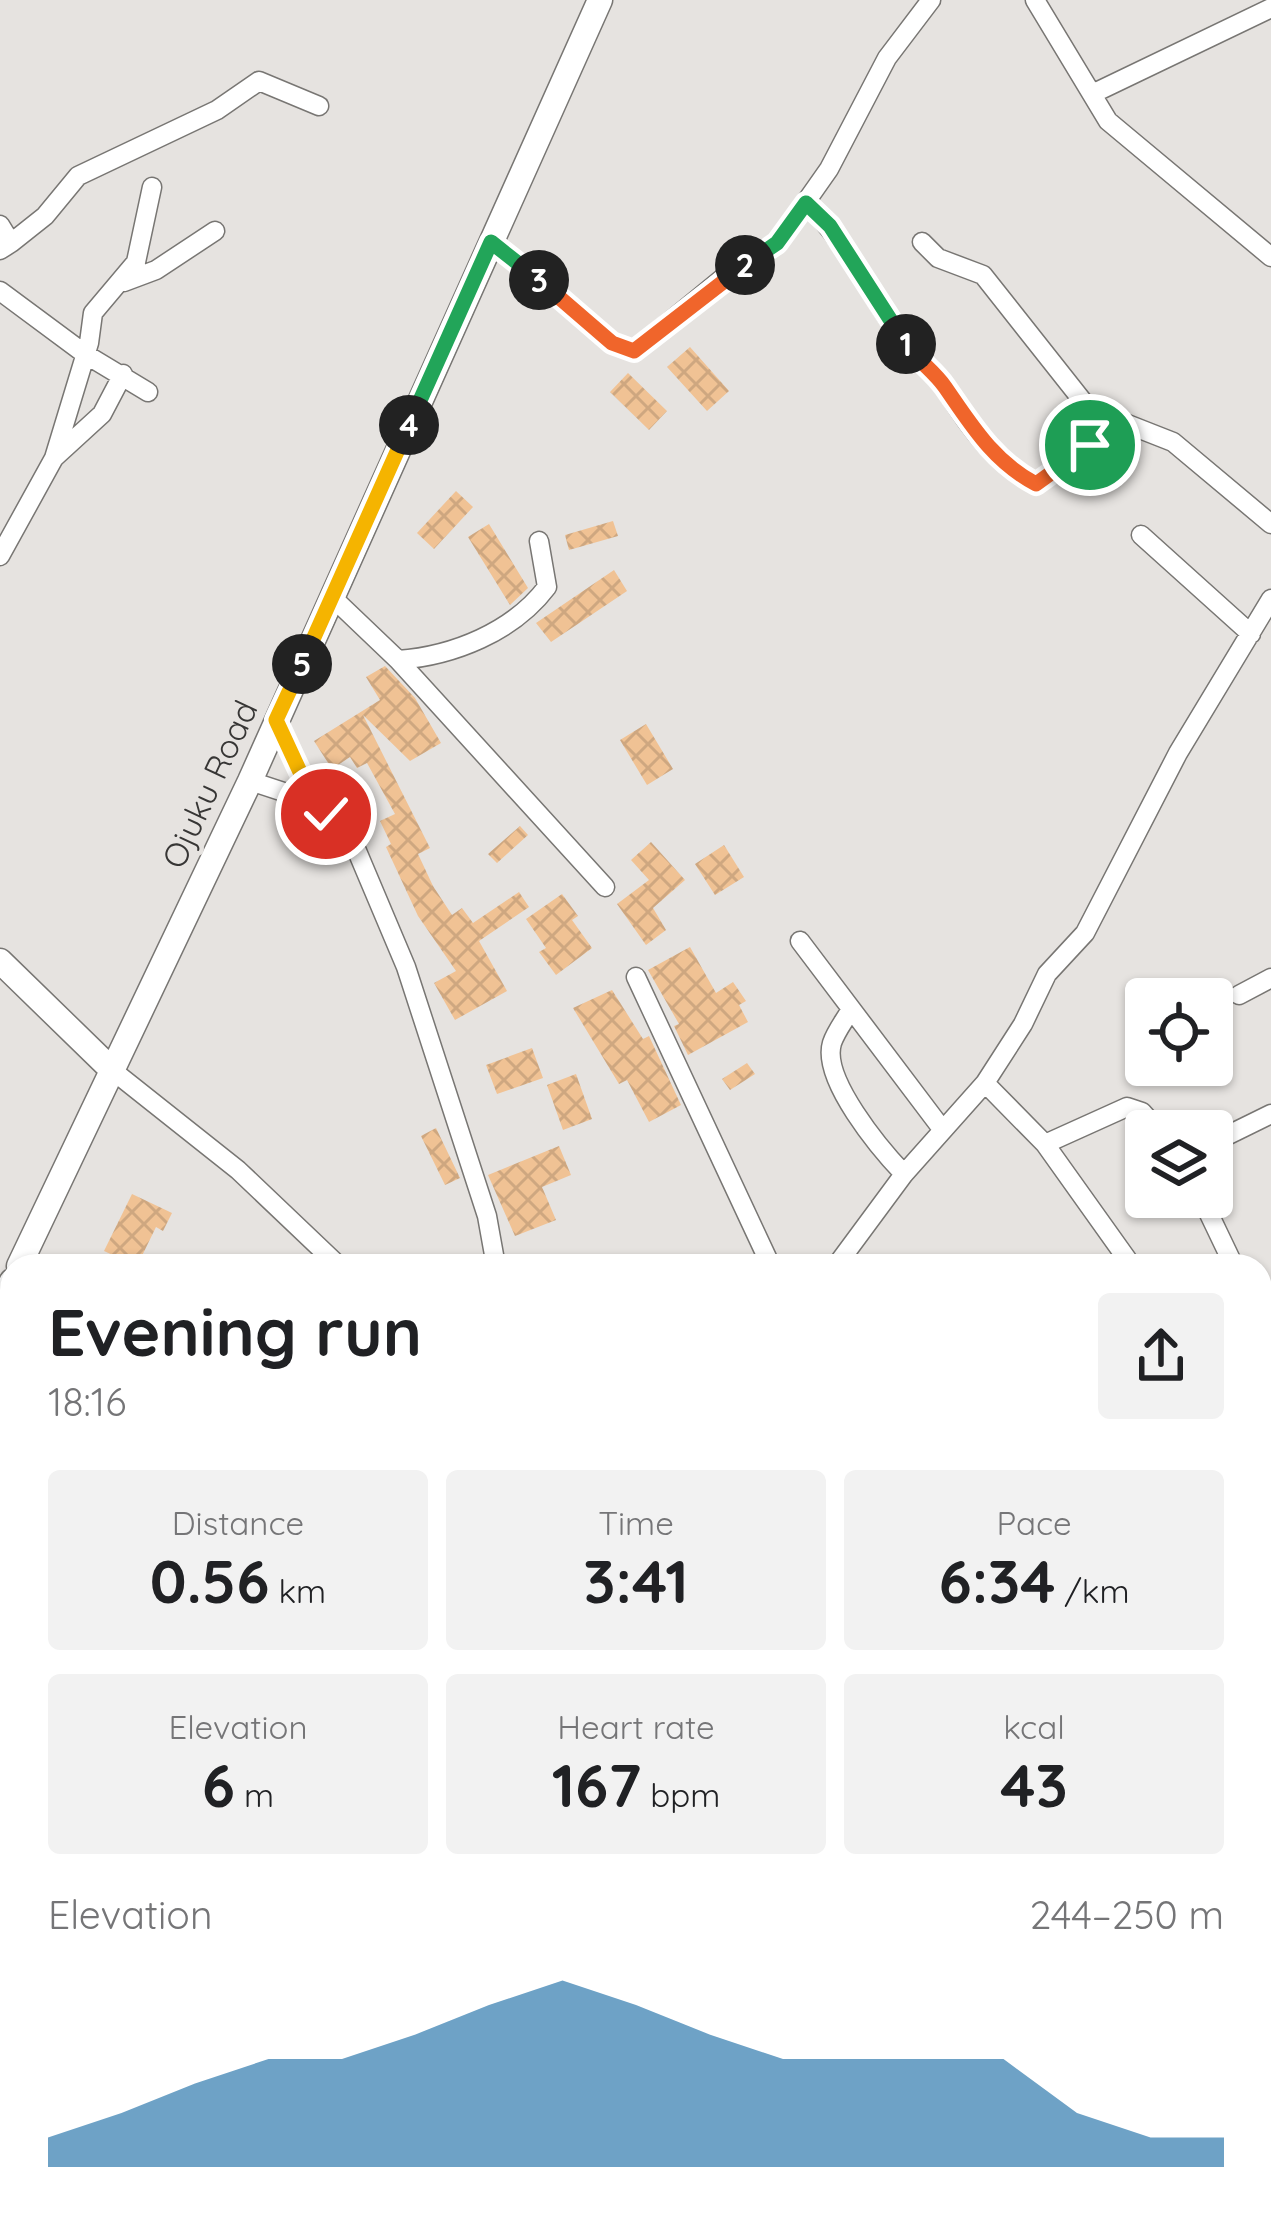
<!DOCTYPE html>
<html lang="en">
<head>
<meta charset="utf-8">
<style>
	body { margin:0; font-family:Quicksand,sans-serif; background:#f2f2f2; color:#202124; height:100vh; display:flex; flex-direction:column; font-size:45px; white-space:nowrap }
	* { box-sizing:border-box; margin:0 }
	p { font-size:39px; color:#757577 }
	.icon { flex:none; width:66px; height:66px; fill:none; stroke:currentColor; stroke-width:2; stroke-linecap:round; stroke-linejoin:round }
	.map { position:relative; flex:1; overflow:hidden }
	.drawer { position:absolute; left:0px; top:1254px; width:1272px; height:972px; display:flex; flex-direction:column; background:#fff; border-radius:36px 36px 0 0; box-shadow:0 3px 9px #0004 }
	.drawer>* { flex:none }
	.controls { position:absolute; left:1125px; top:978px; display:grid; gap:24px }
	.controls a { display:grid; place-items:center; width:108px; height:108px; border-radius:12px; background:#fff; box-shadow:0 3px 9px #0004; font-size:60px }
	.pin { position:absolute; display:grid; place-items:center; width:102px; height:102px; color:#fff; margin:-51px; border:6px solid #fff; border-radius:50%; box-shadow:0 3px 12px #0007 }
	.km { position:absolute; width:60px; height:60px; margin:-30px; border-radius:50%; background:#222; color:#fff; font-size:33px; line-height:60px; text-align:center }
	.round { display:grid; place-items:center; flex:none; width:126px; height:126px; border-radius:12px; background:#f2f2f2 }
	.headline { display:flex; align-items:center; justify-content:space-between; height:204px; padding:0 48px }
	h1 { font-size:66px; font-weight:800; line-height:90px }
	.metrics { display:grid; grid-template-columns:repeat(3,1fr); gap:18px; height:204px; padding:12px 48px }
	.metrics div { display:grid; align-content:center; border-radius:12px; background:#f2f2f2; text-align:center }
	.metrics b { font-size:60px; font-weight:800 }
	.metrics small { font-size:33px; font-weight:400 }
	.metrics p { font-size:33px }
	.chart { height:336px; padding:24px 48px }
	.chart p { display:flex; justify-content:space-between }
	.chart svg { width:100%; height:216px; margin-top:12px; fill:#317bae; opacity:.7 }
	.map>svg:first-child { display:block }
	.building { fill:url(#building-cross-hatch) }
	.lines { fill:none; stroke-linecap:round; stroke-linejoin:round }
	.street-casing { stroke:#787673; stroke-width:21 }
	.secondary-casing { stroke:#787673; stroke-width:27 }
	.street { stroke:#fff; stroke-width:18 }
	.secondary { stroke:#fff; stroke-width:24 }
	.split-1-casing { stroke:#fff; stroke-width:24 }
	.split-2-casing { stroke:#fff; stroke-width:24 }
	.split-3-casing { stroke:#fff; stroke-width:24 }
	.split-4-casing { stroke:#fff; stroke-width:24 }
	.split-5-casing { stroke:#fff; stroke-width:24 }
	.split-6-casing { stroke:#fff; stroke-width:24 }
	.split-1 { stroke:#f0652b; stroke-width:15 }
	.split-2 { stroke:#22a559; stroke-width:15 }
	.split-3 { stroke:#f0652b; stroke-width:15 }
	.split-4 { stroke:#22a559; stroke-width:15 }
	.split-5 { stroke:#f5b400; stroke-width:15 }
	.split-6 { stroke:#f5b400; stroke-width:15 }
	.labels { text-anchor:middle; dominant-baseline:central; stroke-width:9; stroke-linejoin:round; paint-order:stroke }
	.street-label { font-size:33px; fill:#373635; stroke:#e6e3e0 }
</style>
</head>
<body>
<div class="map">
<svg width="1271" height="2226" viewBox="0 0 1271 2226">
	<defs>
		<pattern id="building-cross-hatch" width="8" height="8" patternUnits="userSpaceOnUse" patternTransform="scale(3)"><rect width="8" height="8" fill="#f0c294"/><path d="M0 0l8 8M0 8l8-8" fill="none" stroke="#cea780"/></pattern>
	</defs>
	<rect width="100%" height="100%" fill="#e6e3e0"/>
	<path class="building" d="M690 347 729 391 707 411 667 367Z
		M628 373 667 411 649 430 610 392Z
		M456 491 473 507 434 549 417 533Z
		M613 521 618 536 569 550 565 535Z
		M489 524 528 588 510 605 468 537Z
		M614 570 627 591 551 642 536 623Z
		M385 666 415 698 441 743 410 761 363 715 430 848 418 854 433 886 452 915 462 908 473 923 519 892 529 907 479 941 507 991 455 1020 434 983 456 971 418 916 386 847 391 844 380 821 395 814 367 763 357 768 350 757 332 769 314 741 380 700 366 677Z
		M646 724 673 769 647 785 620 740Z
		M520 826 528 835 497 863 488 854Z
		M651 842 685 880 653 908 666 930 646 945 617 904 649 880 631 860Z
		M724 845 744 877 715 895 695 864Z
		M562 894 578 916 572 920 592 948 556 975 539 952 546 948 526 919Z
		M690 947 716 993 733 982 746 1001 739 1005 748 1022 688 1055 674 1026 679 1024 648 970Z
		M612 990 643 1039 649 1036 681 1105 649 1122 627 1080 619 1084 573 1008Z
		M532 1048 543 1078 497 1094 486 1065Z
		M747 1063 755 1074 730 1090 722 1079Z
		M576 1074 592 1119 563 1130 547 1085Z
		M436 1128 460 1178 445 1185 421 1136Z
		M559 1146 571 1175 542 1187 556 1220 515 1236 488 1175Z
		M132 1194 172 1213 163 1231 156 1227 137 1266 104 1251Z"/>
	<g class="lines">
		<defs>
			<path id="street" d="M1035 0 1108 121 1271 257
				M1092 94 1271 8
				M806 203C850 245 873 301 909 349 920 364 937 375 947 391 970 429 996 463 1036 484L1116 422
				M0 225 11 243 0 250
				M491 242 612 342 634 351 724 277 777 243 829 169 887 58 931 0
				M922 242 938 258 983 275 1089 409 1173 442 1271 524
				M11 243 45 216 78 176 217 110 259 81 319 106
				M124 282 156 270 215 231
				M0 291 85 354 148 392
				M55 457 102 414 123 374
				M1141 535 1251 634
				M0 556 54 458 89 343 93 313 136 262 152 187
				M332 597 398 660 605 887
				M398 660C453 656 513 632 547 587L539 541
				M276 720 314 802
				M250 781 314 802 346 825 406 967 487 1216 496 1266
				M800 941 942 1129
				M636 977 771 1266
				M1239 995 1271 978
				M851 1009C845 1020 836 1031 832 1043 821 1079 881 1150 904 1174
				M112 1070 238 1170 339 1266
				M985 1083 1045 1144 1132 1266
				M1212 1143 1271 1114
				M1045 1144 1127 1107 1142 1112 1159 1131
				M1201 1197 1234 1266
				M836 1266 904 1174 985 1083 1023 1024 1047 974 1085 933 1178 753 1271 599
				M1260 1332 1271 1359
				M0 1432 12 1435
				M1260 1541 1271 1538
				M0 1585 12 1586
				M1260 1773 1271 1770
				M0 2043 12 2028
				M1260 2058 1271 2095
				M0 2137 12 2118
				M1260 2201 1271 2196
				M772 2214 773 2226
				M1107 2214 1111 2226
				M524 2226 528 2214
				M1199 2226 1228 2214"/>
			<path id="secondary" d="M0 961 112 1070
				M19 1266 250 781 600 0
				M0 1306 12 1281"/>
		</defs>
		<use href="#street" class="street-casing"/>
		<use href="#secondary" class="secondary-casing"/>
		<use href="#street" class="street"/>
		<use href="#secondary" class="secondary"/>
	</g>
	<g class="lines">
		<defs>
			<path id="split-1" d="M906 344C917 360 934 371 945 387 972 426 993 461 1036 484L1090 445"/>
			<path id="split-2" d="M745 265 777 243 806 203 830 226 906 344"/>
			<path id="split-3" d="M539 280 612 343 634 351 745 265"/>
			<path id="split-4" d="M409 425 491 242 539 280"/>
			<path id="split-5" d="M302 664 409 425"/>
			<path id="split-6" d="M302 664 276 720 314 802 326 814"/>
		</defs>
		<use href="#split-1" class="split-1-casing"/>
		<use href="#split-2" class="split-2-casing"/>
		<use href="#split-3" class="split-3-casing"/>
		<use href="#split-4" class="split-4-casing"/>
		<use href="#split-5" class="split-5-casing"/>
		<use href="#split-6" class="split-6-casing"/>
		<use href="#split-1" class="split-1"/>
		<use href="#split-2" class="split-2"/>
		<use href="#split-3" class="split-3"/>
		<use href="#split-4" class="split-4"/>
		<use href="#split-5" class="split-5"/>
		<use href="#split-6" class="split-6"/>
	</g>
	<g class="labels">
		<g class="street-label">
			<text transform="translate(209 784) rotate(-65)">Ojuku Road</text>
		</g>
	</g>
</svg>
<div class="controls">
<a><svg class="icon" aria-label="locate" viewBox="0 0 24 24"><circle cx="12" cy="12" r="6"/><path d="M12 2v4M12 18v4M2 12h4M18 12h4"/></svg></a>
<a><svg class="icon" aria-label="layers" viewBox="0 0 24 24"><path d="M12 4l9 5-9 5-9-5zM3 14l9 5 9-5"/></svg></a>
</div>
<div class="pin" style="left:1090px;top:445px;background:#1e9e55"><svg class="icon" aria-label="arrive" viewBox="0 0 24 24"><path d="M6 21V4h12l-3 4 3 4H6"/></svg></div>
<div class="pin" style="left:326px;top:814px;background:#d93025"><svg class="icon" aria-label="check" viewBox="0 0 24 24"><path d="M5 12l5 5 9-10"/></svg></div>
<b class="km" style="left:906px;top:344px">1</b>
<b class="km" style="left:745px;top:265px">2</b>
<b class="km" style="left:539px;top:280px">3</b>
<b class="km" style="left:409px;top:425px">4</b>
<b class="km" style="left:302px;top:664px">5</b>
<section class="drawer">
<div class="headline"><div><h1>Evening run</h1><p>18:16</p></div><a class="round"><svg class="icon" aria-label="share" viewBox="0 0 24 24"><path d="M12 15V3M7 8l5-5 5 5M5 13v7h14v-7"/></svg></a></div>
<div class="metrics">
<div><p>Distance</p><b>0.56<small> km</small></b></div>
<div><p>Time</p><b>3:41</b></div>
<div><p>Pace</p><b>6:34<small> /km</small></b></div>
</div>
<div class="metrics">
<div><p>Elevation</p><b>6<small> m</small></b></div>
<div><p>Heart rate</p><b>167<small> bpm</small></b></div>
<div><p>kcal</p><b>43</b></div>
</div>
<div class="chart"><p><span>Elevation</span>244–250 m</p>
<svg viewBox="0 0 160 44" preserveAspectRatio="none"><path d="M0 44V38L10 33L20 27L30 22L40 22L50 17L60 11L70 6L80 11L90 17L100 22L110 22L120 22L130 22L140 33L150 38L160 38V44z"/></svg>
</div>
</section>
</div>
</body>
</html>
